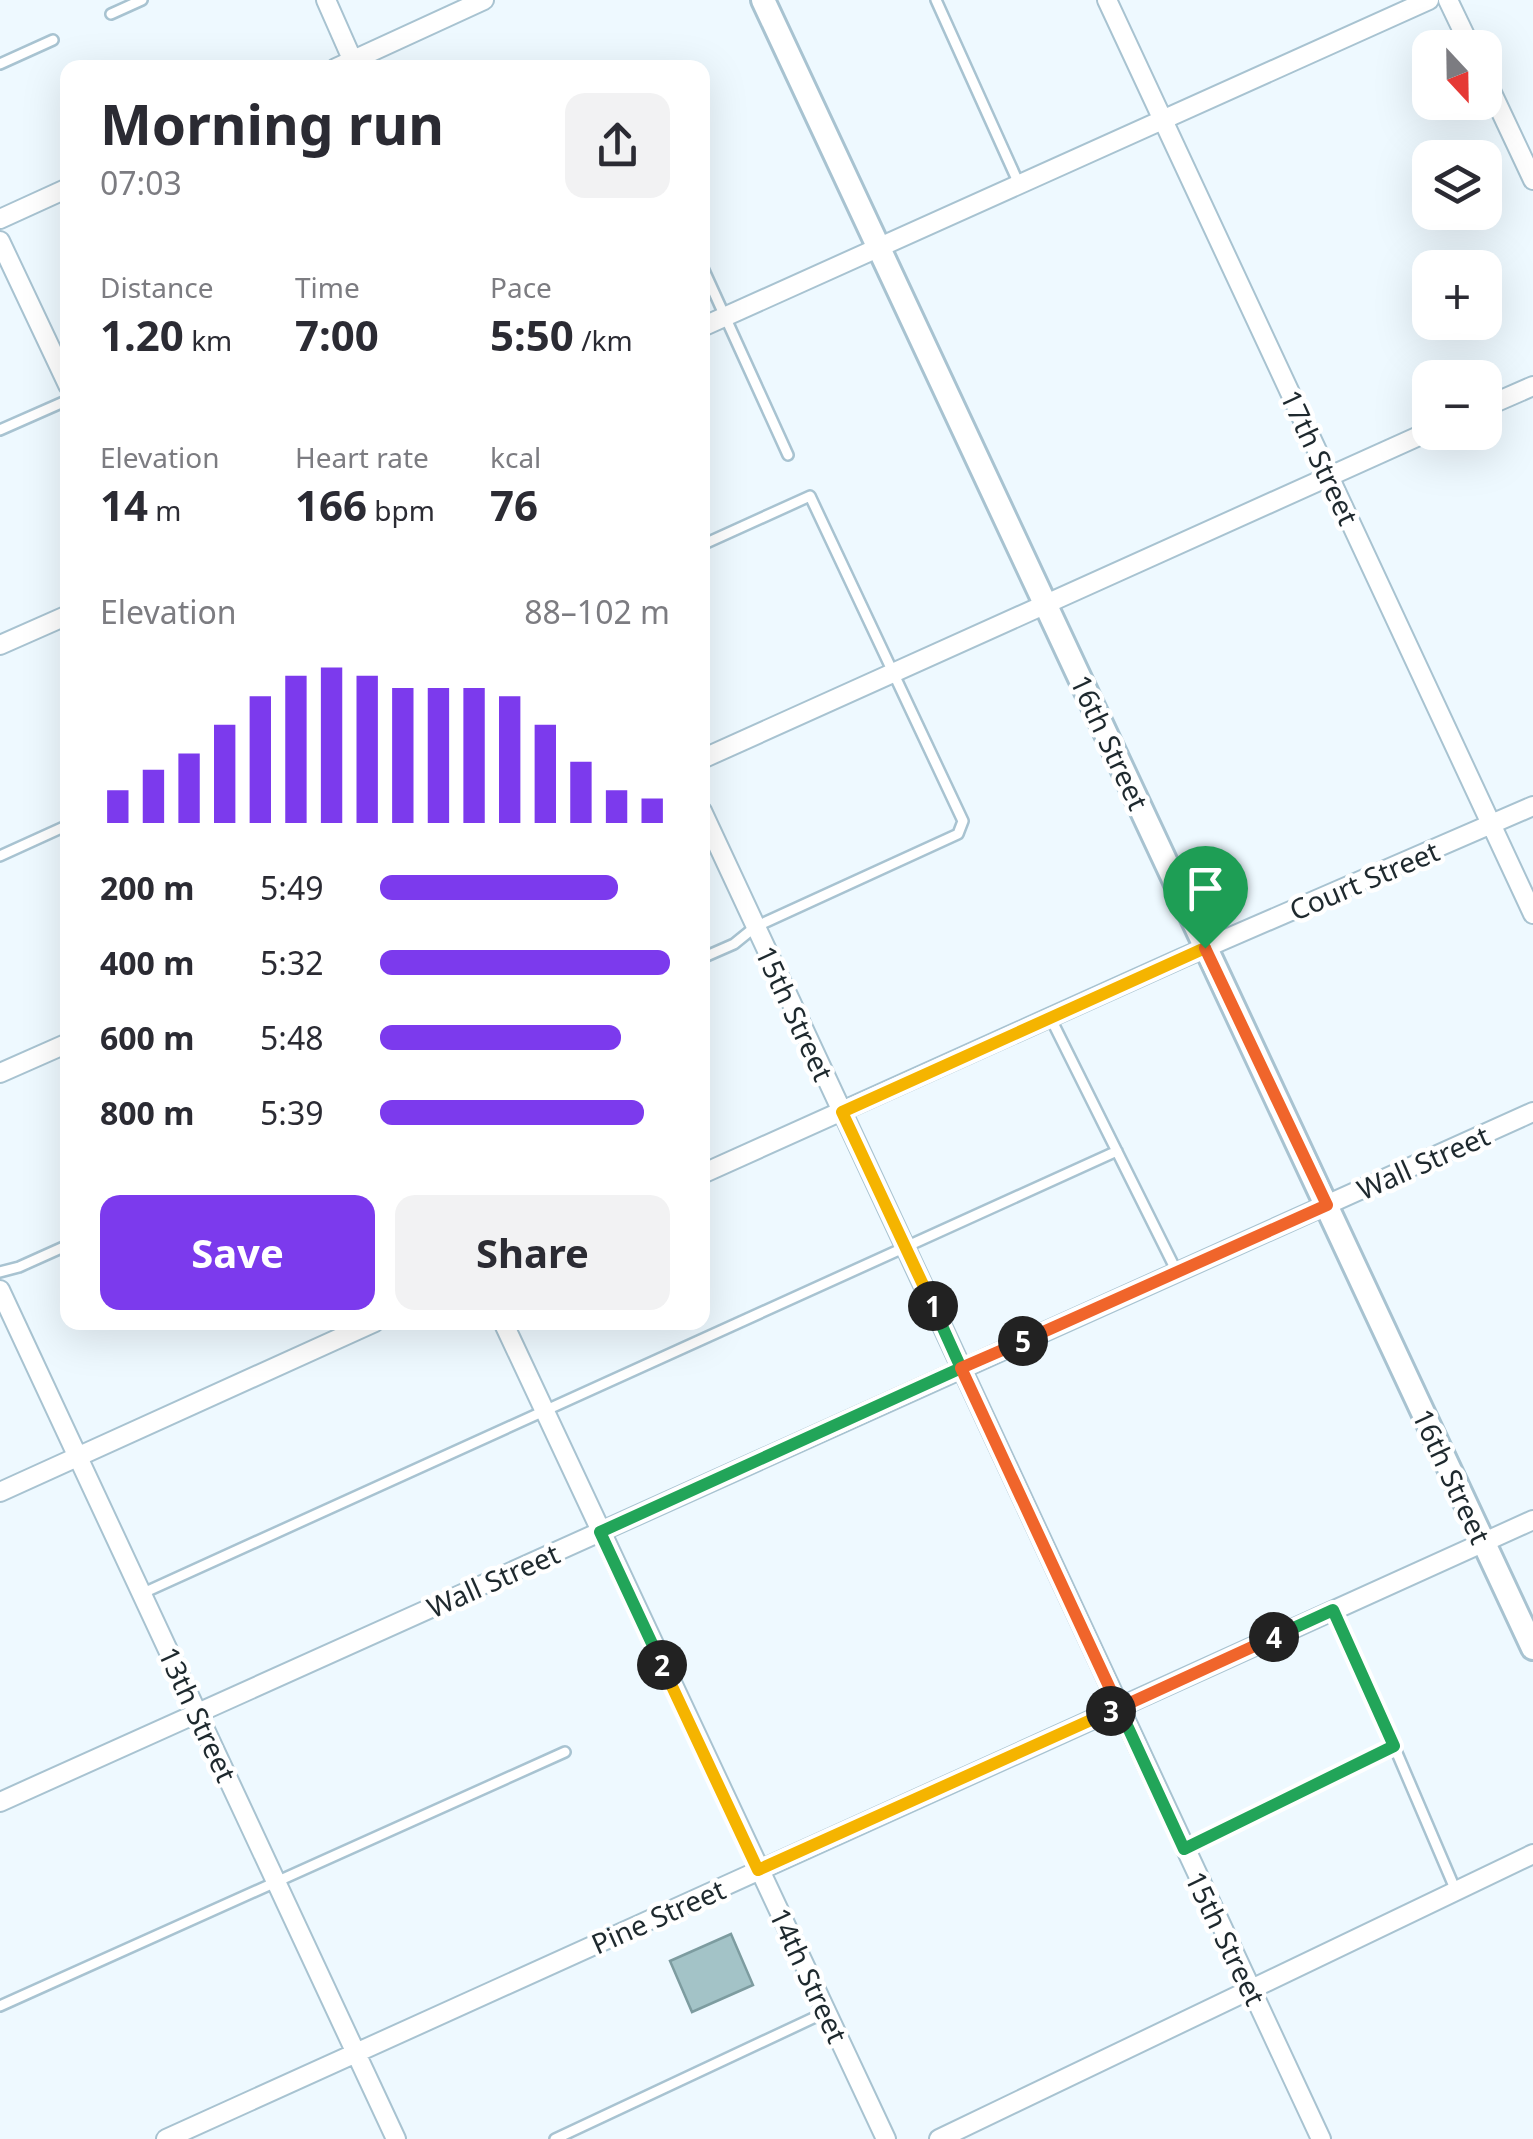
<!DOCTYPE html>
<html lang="en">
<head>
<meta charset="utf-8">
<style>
	body { margin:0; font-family:"Noto Sans",sans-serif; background:#f2f2f3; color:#2b2b33; height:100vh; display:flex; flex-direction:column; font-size:38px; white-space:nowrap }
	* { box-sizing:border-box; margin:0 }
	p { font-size:32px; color:#7c7c81 }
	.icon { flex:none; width:55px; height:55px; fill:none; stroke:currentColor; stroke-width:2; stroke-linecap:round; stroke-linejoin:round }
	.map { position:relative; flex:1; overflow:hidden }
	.drawer { position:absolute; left:60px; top:60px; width:650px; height:1270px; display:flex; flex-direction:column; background:#fff; border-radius:20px; box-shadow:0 10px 40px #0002 }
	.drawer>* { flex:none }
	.needle { width:65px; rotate:158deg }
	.controls { position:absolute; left:1412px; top:30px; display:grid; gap:20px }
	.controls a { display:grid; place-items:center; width:90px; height:90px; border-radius:20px; background:#fff; box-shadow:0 10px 40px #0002; font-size:50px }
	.pin { position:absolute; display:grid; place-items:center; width:85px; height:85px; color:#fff; margin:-102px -42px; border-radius:50% 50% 50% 0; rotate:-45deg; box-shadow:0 0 10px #0007 }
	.pin .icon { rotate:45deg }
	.km { position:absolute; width:50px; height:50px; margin:-25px; border-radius:50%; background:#222; color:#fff; font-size:28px; line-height:50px; text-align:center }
	.round { display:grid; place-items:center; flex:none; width:105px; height:105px; border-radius:20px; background:#f2f2f3 }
	.head { display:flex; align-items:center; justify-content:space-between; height:170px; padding:0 40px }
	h1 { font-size:55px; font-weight:700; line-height:75px }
	.figures { display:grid; grid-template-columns:repeat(3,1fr); gap:15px; height:170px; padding:10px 40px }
	.figures div { display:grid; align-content:center }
	.figures b { font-size:42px; font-weight:700 }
	.figures small { font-size:28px; font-weight:400 }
	.figures p { font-size:28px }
	.chart { height:280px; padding:20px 40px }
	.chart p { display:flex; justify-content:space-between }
	.chart svg { width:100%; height:180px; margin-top:10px; stroke:#7c3aed; stroke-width:6 }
	.primary-button { display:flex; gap:20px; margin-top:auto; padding:20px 40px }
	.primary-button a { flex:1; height:115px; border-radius:20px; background:#7c3aed; color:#fff; font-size:40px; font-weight:700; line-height:115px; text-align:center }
	.primary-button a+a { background:#f2f2f3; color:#2b2b33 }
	ul { padding:0 40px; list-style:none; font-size:32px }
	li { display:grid; grid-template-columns:160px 120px 1fr; align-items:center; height:75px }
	li i { height:25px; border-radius:12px; background:#7c3aed }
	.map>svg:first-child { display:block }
	.building { fill:#a3c3c7; stroke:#7d9ca0; stroke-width:2.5 }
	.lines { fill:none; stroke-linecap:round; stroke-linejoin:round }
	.service-casing { stroke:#a8c3d1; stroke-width:14 }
	.minor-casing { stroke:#a8c3d1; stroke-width:22 }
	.tertiary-casing { stroke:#a8c3d1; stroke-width:28 }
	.service { stroke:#fff; stroke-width:9 }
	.minor { stroke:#fff; stroke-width:18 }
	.tertiary { stroke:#fff; stroke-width:22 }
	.split-1-casing { stroke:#fff; stroke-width:20 }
	.split-2-casing { stroke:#fff; stroke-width:20 }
	.split-3-casing { stroke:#fff; stroke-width:20 }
	.split-4-casing { stroke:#fff; stroke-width:20 }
	.split-5-casing { stroke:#fff; stroke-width:20 }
	.split-6-casing { stroke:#fff; stroke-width:20 }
	.split-1 { stroke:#f5b400; stroke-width:12 }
	.split-2 { stroke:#22a559; stroke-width:12 }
	.split-3 { stroke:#f5b400; stroke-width:12 }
	.split-4 { stroke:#22a559; stroke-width:12 }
	.split-5 { stroke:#f0652b; stroke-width:12 }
	.split-6 { stroke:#f0652b; stroke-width:12 }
	.labels { text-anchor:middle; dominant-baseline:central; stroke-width:9; stroke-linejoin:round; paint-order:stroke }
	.street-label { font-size:28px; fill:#1e292e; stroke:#fff }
</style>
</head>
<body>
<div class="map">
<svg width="1533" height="2139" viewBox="0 0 1533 2139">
	<rect width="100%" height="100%" fill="#eef9ff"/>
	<path class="building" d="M731 1934 753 1985 692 2012 670 1961Z"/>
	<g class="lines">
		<defs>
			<path id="service" d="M936 0 1019 184
				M111 14 142 0
				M0 64 53 40
				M702 266 788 455
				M0 430 68 400
				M702 545 810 496 963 821 958 834 755 927 734 944 702 958
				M0 856 68 825
				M1050 1017 1177 1272
				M0 1272 19 1267 68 1245
				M141 1594 1117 1151
				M1394 1746 1456 1891
				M1185 1849 1394 1746 1333 1610
				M0 2006 565 1752
				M555 2139 826 2012"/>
			<path id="minor" d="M326 0 356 68
				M1107 0 1533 914
				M1448 0 1471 48
				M336 68 484 0
				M1485 78 1533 180
				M0 219 68 188
				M0 241 68 385
				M702 327 1429 0
				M1485 407 1533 386
				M0 645 68 615
				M702 759 1430 431
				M702 811 1321 2139
				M0 1073 68 1043
				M702 1174 1182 958 1533 806
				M0 1290 396 2139
				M503 1322 886 2139
				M0 1492 375 1322
				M0 1802 1533 1112
				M166 2139 1533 1520
				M939 2139 1533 1854"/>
			<path id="tertiary" d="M763 0 1533 1648"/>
		</defs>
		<use href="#service" class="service-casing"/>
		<use href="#minor" class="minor-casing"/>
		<use href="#tertiary" class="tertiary-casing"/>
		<use href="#service" class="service"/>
		<use href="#minor" class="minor"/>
		<use href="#tertiary" class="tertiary"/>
	</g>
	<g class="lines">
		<defs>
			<path id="split-1" d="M933 1306 842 1112 1205 948"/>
			<path id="split-2" d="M662 1665 600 1532 961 1368 933 1306"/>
			<path id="split-3" d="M662 1665 758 1870 1111 1711"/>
			<path id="split-4" d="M1111 1711 1119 1708 1184 1849 1394 1746 1333 1610 1274 1637"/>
			<path id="split-5" d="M1023 1341 961 1368 1119 1708 1274 1637"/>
			<path id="split-6" d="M1023 1341 1327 1205 1205 948"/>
		</defs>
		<use href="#split-1" class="split-1-casing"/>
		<use href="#split-2" class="split-2-casing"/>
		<use href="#split-3" class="split-3-casing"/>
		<use href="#split-4" class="split-4-casing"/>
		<use href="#split-5" class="split-5-casing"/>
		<use href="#split-6" class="split-6-casing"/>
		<use href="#split-1" class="split-1"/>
		<use href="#split-2" class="split-2"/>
		<use href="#split-3" class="split-3"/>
		<use href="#split-4" class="split-4"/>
		<use href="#split-5" class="split-5"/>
		<use href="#split-6" class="split-6"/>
	</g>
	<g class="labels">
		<g class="street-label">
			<text transform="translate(1320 457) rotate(65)">17th Street</text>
			<text transform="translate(1110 742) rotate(65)">16th Street</text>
			<text transform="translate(1364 880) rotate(-23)">Court Street</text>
			<text transform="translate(795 1013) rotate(65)">15th Street</text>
			<text transform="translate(1423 1162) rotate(-24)">Wall Street</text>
			<text transform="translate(1452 1476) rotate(65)">16th Street</text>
			<text transform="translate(493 1580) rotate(-24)">Wall Street</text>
			<text transform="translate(198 1714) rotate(65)">13th Street</text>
			<text transform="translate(658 1916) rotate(-24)">Pine Street</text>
			<text transform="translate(1226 1938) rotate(64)">15th Street</text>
			<text transform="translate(809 1975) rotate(65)">14th Street</text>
		</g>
	</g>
</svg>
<div class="controls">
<a><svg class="needle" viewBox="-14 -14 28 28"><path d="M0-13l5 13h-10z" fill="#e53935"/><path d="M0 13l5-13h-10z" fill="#7c7c81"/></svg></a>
<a><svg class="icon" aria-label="layers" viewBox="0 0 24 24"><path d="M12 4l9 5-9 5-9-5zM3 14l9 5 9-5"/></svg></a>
<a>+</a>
<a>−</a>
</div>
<div class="pin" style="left:1205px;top:948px;background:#1e9e55"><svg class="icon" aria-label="arrive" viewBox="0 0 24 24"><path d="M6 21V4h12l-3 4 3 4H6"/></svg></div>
<b class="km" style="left:933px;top:1306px">1</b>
<b class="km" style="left:662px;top:1665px">2</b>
<b class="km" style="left:1111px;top:1711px">3</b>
<b class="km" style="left:1274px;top:1637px">4</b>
<b class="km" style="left:1023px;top:1341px">5</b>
<section class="drawer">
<div class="head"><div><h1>Morning run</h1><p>07:03</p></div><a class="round"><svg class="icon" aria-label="share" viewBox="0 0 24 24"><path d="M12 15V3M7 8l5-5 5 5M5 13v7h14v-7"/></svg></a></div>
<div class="figures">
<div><p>Distance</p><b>1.20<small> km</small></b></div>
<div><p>Time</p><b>7:00</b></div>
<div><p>Pace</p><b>5:50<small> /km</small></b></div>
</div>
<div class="figures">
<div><p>Elevation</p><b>14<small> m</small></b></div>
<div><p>Heart rate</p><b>166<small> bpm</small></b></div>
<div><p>kcal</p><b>76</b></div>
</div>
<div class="chart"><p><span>Elevation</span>88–102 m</p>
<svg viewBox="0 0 160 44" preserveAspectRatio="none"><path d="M5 44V36M15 44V31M25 44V27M35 44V20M45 44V13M55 44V8M65 44V6M75 44V8M85 44V11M95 44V11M105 44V11M115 44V13M125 44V20M135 44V29M145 44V36M155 44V38"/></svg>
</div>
<ul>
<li><b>200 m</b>5:49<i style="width:82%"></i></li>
<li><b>400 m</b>5:32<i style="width:100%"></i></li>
<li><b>600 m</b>5:48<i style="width:83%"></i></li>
<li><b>800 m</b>5:39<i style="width:91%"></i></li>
</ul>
<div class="primary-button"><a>Save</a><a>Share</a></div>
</section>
</div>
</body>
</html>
